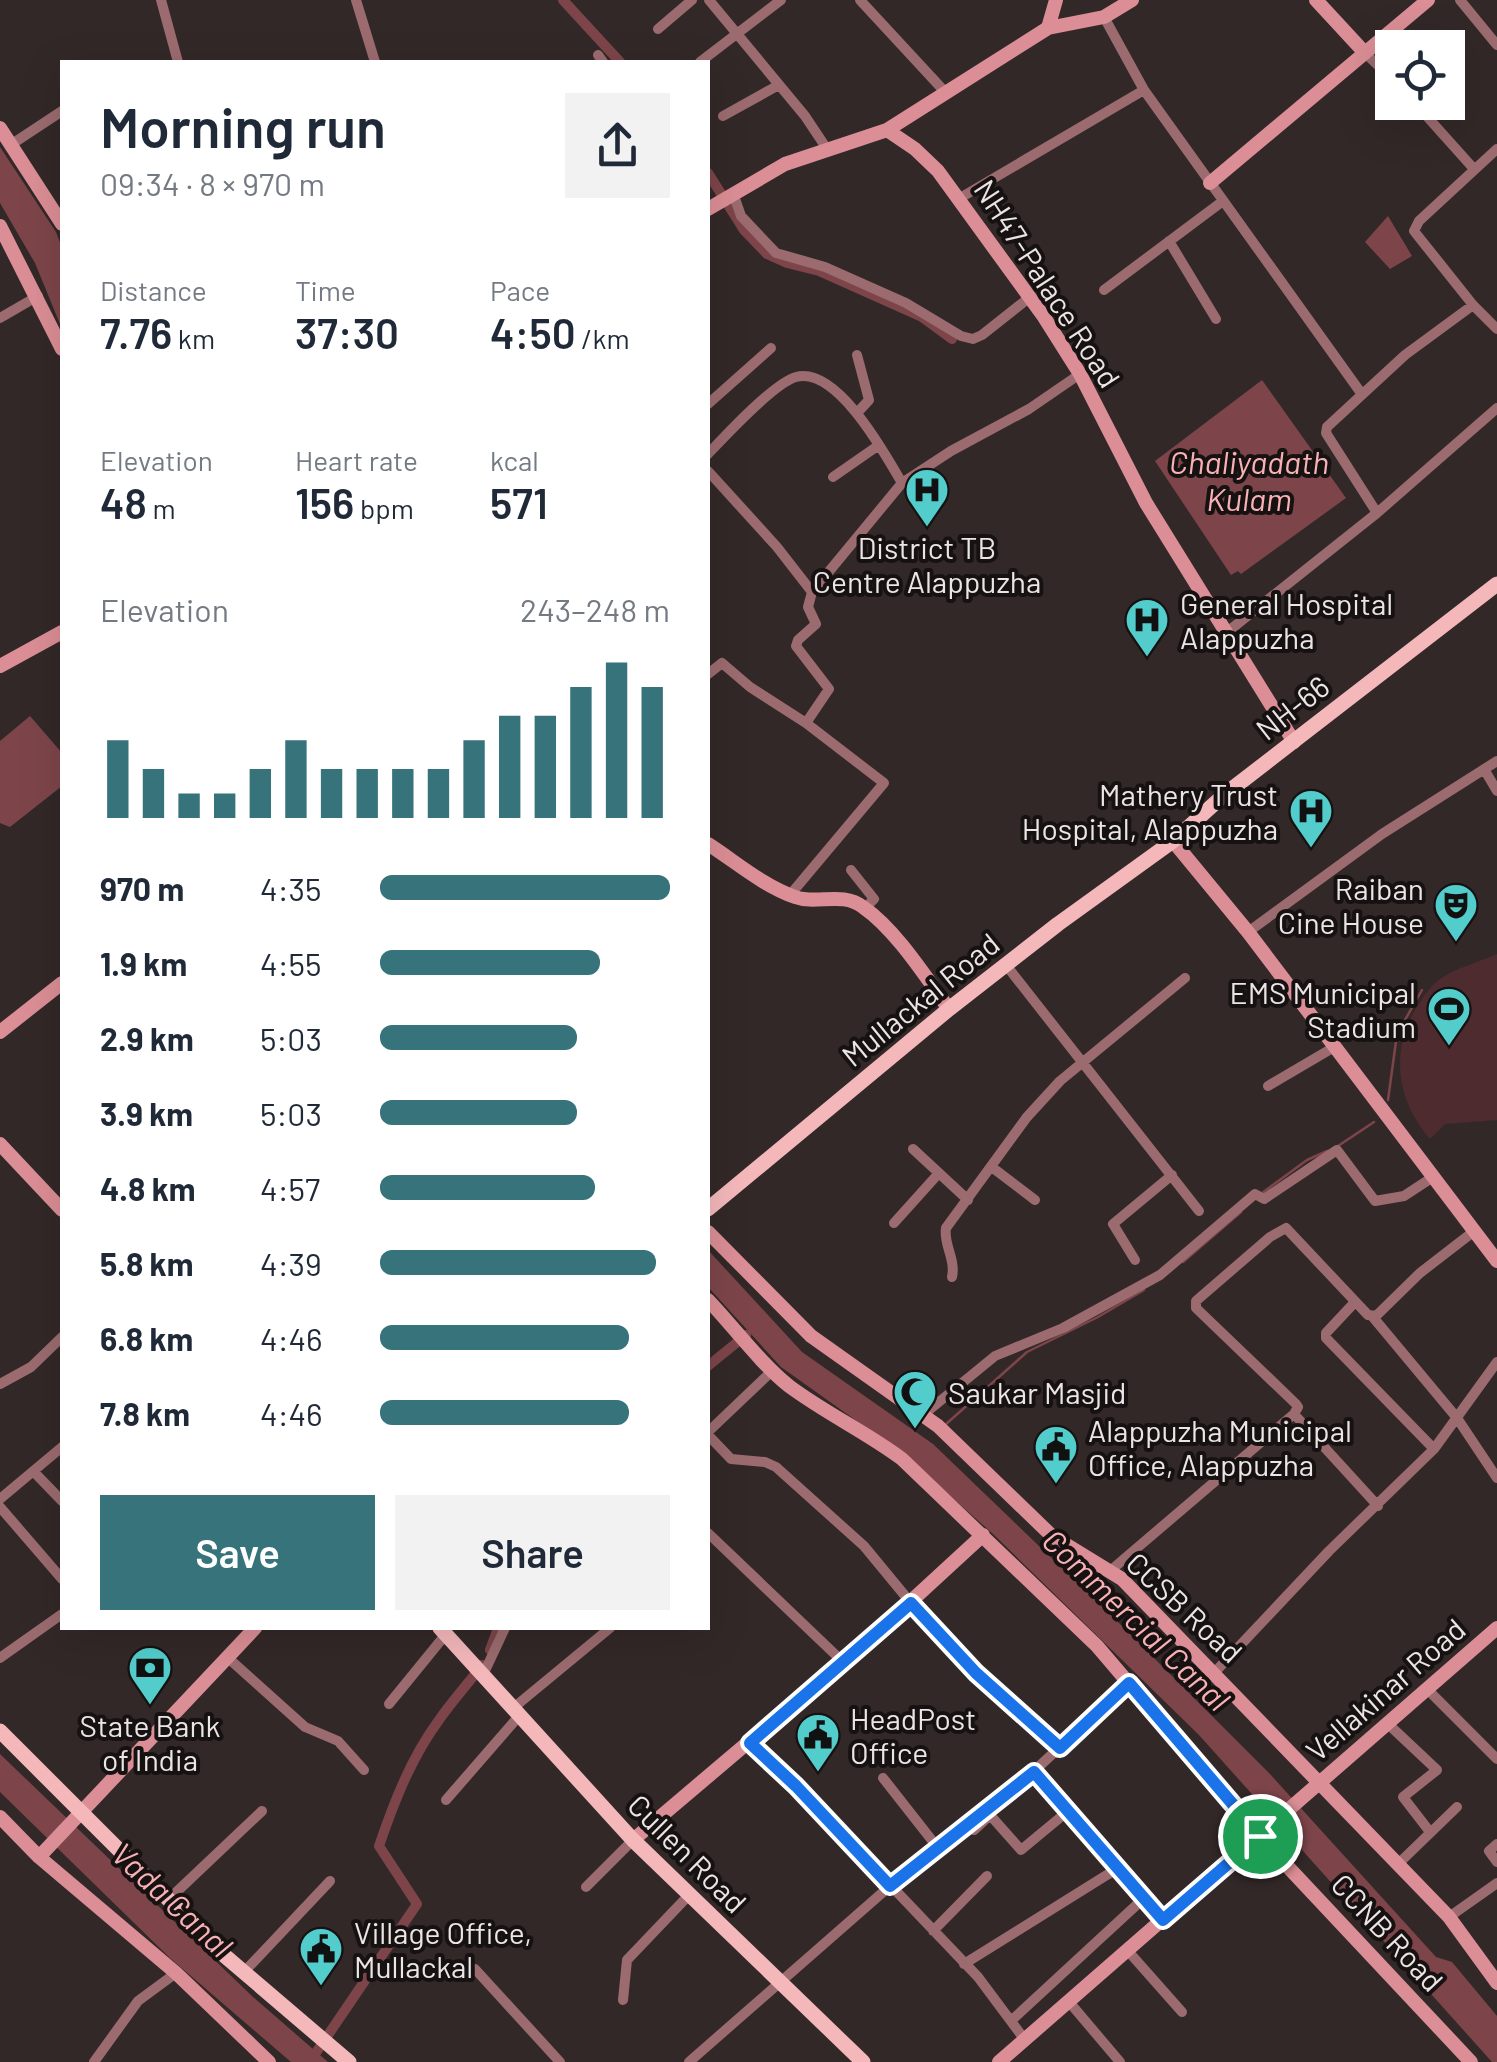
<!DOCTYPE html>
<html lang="en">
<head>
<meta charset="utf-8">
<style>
	body { margin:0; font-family:Barlow,sans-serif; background:#f2f2f3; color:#1f2937; height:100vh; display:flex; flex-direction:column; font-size:38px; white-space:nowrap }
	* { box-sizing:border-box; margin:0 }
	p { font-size:32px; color:#747a83 }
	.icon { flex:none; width:55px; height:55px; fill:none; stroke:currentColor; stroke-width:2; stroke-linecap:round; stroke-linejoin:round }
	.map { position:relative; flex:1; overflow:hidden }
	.sheet { position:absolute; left:60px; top:60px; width:650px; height:1570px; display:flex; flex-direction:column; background:#fff; border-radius:0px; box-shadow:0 10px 40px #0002 }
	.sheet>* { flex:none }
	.controls { position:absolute; left:1375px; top:30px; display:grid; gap:20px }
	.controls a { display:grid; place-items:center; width:90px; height:90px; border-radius:0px; background:#fff; box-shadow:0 10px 40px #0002; font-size:50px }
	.pin { position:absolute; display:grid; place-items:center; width:85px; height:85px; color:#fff; margin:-42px; border:5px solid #fff; border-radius:50%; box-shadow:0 2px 10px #0007 }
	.round { display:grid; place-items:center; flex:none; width:105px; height:105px; border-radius:0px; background:#f2f2f3 }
	.head { display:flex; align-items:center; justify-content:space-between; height:170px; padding:0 40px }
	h1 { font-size:55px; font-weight:600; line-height:75px }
	.figures { display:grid; grid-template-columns:repeat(3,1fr); gap:15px; height:170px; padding:10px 40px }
	.figures div { display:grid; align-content:center }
	.figures b { font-size:42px; font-weight:600 }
	.figures small { font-size:28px; font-weight:400 }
	.figures p { font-size:28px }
	.chart { height:280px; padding:20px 40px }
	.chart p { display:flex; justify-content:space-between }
	.chart svg { width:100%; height:180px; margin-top:10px; stroke:#36737a; stroke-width:6 }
	.cta { display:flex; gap:20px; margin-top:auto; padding:20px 40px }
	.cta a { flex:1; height:115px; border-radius:0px; background:#36737a; color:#fff; font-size:40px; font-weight:600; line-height:115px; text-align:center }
	.cta a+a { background:#f2f2f3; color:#1f2937 }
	ul { padding:0 40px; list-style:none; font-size:32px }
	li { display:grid; grid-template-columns:160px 120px 1fr; align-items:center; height:75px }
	li i { height:25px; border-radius:12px; background:#36737a }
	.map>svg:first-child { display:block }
	.green { fill:#4d2b2e }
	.water { fill:#7d454a }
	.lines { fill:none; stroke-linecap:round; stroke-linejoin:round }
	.stream { stroke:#7d454a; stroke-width:2.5 }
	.canal { stroke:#7d454a; stroke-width:10 }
	.minor { stroke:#9b6b6f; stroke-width:10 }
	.secondary { stroke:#db8e95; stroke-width:14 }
	.primary { stroke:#f4b8bb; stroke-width:15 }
	.route-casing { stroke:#fff; stroke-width:20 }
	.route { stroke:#1a73e8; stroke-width:12 }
	.labels { text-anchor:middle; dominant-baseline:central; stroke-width:8; stroke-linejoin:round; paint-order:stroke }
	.street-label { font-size:30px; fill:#ede5e5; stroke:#171212 }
	.poi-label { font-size:30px; fill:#ede5e5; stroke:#171212; text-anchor:start }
	.water-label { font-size:32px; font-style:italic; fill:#fab1b6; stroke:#171212 }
</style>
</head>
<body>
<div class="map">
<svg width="1497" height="2062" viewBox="0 0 1497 2062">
	<rect width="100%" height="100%" fill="#332828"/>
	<path class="green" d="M1497 954V1120L1445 1124 1430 1139C1397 1101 1390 1053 1415 1010 1422 999 1429 987 1440 979 1456 968 1479 962 1497 954Z"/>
	<path class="water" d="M0 147 56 232 62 248V329L35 263 0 203Z
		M1388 216 1412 256 1390 269 1365 242Z
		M1262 380 1346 498 1241 574 1238 571 1231 575 1155 461Z
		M30 716 62 753V786L10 827 0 823V741Z
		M708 1250 802 1352 933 1444 1119 1623 1269 1773 1436 1957 1452 1962 1497 2016V2062H1492L1199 1735 992 1533 903 1454 781 1367 708 1287Z
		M0 1754 253 1997 328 2062H291L170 1958 0 1792Z"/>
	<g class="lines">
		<path class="stream" d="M1388 1100 1397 1034 1422 990
			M1338 1146 1374 1122
			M1262 1193 1307 1160 1327 1151
			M1183 1262 1241 1212
			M945 1425 1027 1352 1098 1317 1144 1290"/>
		<path class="canal" d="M563 0 620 62
			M708 173 744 230 767 254 787 263 819 271 922 317 952 339
			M708 1366 746 1335
			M490 1650 498 1628
			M311 2060 417 1904 379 1846C394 1802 411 1758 439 1720 452 1701 468 1684 482 1665"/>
		<path class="minor" d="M161 0 178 62
			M356 0 375 62
			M709 0 805 116 827 149
			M860 0 946 93
			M1460 0 1497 45
			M1104 17 1144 90 1361 393
			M658 29 692 0
			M1365 53 1392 79
			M598 55 603 62
			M700 62 781 0
			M1414 102 1474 169
			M723 116 777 86
			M12 144 62 111
			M1497 149 1419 221 1414 231 1473 305 1497 329
			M733 193 741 216 776 253 825 267 906 303 961 336 973 339 982 335 1030 297
			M960 198 1144 90
			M1169 241 1216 319
			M1104 290 1223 201
			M0 318 38 296
			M857 355 869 400 857 413
			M708 404 771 348
			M708 454C725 436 774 383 796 377 837 366 885 454 902 483
			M708 471 777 547 812 592 902 483 951 451 1029 409 1080 374
			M833 477 879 445
			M1377 513 1326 433 1327 427 1405 355 1473 305
			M1226 633 1377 513 1497 408
			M708 674 722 663 750 687 806 723
			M1484 769 1497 791
			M851 870 874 899 865 908
			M790 895 884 783 806 723 829 689 796 646 798 640 816 624 808 607 812 592
			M1248 932 1382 834 1497 761
			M1006 965 1199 1211
			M1268 1086 1336 1046
			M913 1149 968 1200
			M993 1168 1035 1200
			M894 1223 939 1173
			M1135 1260 1113 1224 1172 1175
			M952 1277C956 1259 943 1244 946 1228L1027 1117 1060 1081 1185 978
			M1355 1302 1326 1333V1338L1434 1449
			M1372 1316 1457 1418 1497 1478
			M772 1371 709 1431V1436L731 1459 765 1462 776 1467 864 1546 911 1603 976 1673 1060 1747
			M0 1384 31 1367 62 1337
			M1294 1414 1298 1407 1296 1404 1196 1308V1301L1270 1237 1286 1228 1368 1315 1376 1316 1420 1273 1473 1232
			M923 1415 995 1356 1063 1328 1160 1275 1255 1194 1264 1199 1337 1150 1375 1201 1404 1196 1433 1177
			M34 1472 62 1501
			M0 1499 62 1447
			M0 1507 62 1579
			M708 1533 842 1661
			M1110 1571 1294 1414 1378 1506
			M227 1657 305 1727 338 1741 364 1770
			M0 1658 62 1614
			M1215 1672 1329 1551 1434 1449 1497 1362
			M483 1675 505 1628
			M1426 1688 1497 1759
			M389 1704 446 1634
			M512 1709 610 1628
			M1387 1723 1437 1770 1403 1797 1430 1832
			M750 1743 796 1786 978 1977 1025 2040
			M1033 1772 1163 1920
			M883 1778 938 1848
			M446 1800 519 1716
			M974 1830 990 1815 1021 1850 1068 1811
			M1497 1844 1489 1851 1497 1862
			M1397 1865 1457 1807
			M586 1887 633 1840
			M168 1900 262 1811
			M1449 1917 1497 1883
			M933 1931 987 1876
			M1128 1951 1182 2012
			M964 1964 1118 1868
			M475 1969 560 2062
			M244 1972 330 1881
			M623 2000 627 1960 689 1895
			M1070 2003 1120 2062
			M1012 2020 1143 1899
			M94 2062 138 2001 176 1973
			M689 2062 890 1886 1033 1772 1129 1683"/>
		<path class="secondary" d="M1316 0 1365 53
			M1048 28 1056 0
			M0 128 62 224
			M887 130 915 149 938 171 1044 317 1080 374 1146 503 1294 742
			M1210 183 1428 0
			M708 209 785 164 887 130 1048 28 1104 17 1132 0
			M0 226 62 349
			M0 666 62 632
			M1173 841 1248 932 1497 1261
			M708 844C736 862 762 885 795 897 817 905 842 891 863 907 896 930 925 976 949 1009
			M0 1032 62 983
			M0 1144 62 1210
			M708 1232 811 1336 938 1426 1052 1536 1122 1579 1449 1917 1497 1983
			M708 1300C733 1326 761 1364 789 1386 825 1413 866 1432 902 1459L1097 1646 1259 1836 1471 2062
			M0 1817 39 1857 176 1973 269 2062
			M633 1840 871 1638 983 1535
			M39 1857 255 1628
			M999 2062 1497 1628"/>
		<path class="primary" d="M708 1209 949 1009 1058 924 1173 841 1224 795 1497 584
			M440 1628 633 1840 863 2062
			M0 1731 225 1956 349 2062"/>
	</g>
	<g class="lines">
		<defs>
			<path id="route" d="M911 1603 976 1673 1060 1748 1129 1683 1260 1836 1163 1920 1034 1772 890 1886 796 1786 750 1743Z"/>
		</defs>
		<use href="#route" class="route-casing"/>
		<use href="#route" class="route"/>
	</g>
	<defs>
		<symbol id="hospital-pin" viewBox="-11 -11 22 30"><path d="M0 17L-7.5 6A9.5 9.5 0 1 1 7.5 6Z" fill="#52cdcc" stroke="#171212"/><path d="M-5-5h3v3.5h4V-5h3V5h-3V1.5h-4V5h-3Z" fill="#111"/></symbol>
		<symbol id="theatre-pin" viewBox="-11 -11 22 30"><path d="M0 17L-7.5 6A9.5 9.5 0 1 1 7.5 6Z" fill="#52cdcc" stroke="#171212"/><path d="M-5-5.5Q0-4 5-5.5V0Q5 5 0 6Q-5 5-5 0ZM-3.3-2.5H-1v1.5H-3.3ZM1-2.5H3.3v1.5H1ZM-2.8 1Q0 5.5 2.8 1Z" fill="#111"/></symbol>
		<symbol id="stadium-pin" viewBox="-11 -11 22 30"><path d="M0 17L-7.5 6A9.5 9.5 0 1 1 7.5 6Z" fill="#52cdcc" stroke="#171212"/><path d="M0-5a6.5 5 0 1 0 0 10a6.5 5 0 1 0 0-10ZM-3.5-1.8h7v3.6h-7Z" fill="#111"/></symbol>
		<symbol id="mosque-pin" viewBox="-11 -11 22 30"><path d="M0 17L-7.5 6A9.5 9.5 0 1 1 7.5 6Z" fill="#52cdcc" stroke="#171212"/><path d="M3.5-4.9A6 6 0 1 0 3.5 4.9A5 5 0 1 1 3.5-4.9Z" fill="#111"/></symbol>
		<symbol id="civic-pin" viewBox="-11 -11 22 30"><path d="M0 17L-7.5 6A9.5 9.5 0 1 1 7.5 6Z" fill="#52cdcc" stroke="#171212"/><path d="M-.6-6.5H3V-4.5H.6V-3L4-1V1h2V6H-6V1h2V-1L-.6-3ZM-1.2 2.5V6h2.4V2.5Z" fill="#111"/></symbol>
		<symbol id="bank-pin" viewBox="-11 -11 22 30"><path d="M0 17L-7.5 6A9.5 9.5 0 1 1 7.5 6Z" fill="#52cdcc" stroke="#171212"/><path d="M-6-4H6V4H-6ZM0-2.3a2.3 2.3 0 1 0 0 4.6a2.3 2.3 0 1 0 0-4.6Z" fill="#111"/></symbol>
	</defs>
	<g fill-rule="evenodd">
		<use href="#hospital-pin" x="902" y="465" width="50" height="68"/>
		<use href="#hospital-pin" x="1122" y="595" width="50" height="68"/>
		<use href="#hospital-pin" x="1286" y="786" width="50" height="68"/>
		<use href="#theatre-pin" x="1431" y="880" width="50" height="68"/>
		<use href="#stadium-pin" x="1424" y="984" width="50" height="68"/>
		<use href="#mosque-pin" x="890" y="1367" width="50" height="68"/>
		<use href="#civic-pin" x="1031" y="1422" width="50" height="68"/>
		<use href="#bank-pin" x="125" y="1643" width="50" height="68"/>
		<use href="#civic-pin" x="793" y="1710" width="50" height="68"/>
		<use href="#civic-pin" x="296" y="1924" width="50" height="68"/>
	</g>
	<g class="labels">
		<g class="street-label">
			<text transform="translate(1048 283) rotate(57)">NH47-Palace Road</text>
			<text transform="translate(1292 707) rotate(-38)">NH-66</text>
			<text transform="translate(920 999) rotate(-39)">Mullackal Road</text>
			<text transform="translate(1185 1607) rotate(43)">CCSB Road</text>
			<text transform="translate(1385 1689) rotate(-41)">Vellakinar Road</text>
			<text transform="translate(688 1853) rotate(45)">Cullen Road</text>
			<text transform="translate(1388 1932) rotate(47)">CCNB Road</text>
		</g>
		<g class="poi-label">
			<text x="927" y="547" text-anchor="middle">District TB<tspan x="927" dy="34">Centre Alappuzha</tspan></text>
			<text x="1180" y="603">General Hospital<tspan x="1180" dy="34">Alappuzha</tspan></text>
			<text x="1278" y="794" text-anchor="end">Mathery Trust<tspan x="1278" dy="34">Hospital, Alappuzha</tspan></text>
			<text x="1424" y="888" text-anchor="end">Raiban<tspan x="1424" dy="34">Cine House</tspan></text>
			<text x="1416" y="992" text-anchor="end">EMS Municipal<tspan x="1416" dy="34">Stadium</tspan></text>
			<text x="948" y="1392">Saukar Masjid</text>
			<text x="1088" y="1430">Alappuzha Municipal<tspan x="1088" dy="34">Office, Alappuzha</tspan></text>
			<text x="850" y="1718">HeadPost<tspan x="850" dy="34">Office</tspan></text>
			<text x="150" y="1725" text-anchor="middle">State Bank<tspan x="150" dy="34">of India</tspan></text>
			<text x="354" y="1932">Village Office,<tspan x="354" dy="34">Mullackal</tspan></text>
		</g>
		<g class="water-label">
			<text x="1249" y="461">Chaliyadath<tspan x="1249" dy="37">Kulam</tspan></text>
			<text transform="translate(1137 1619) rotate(44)">Commercial Canal</text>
			<text transform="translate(173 1899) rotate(43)">Vada Canal</text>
		</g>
	</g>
</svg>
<div class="controls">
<a><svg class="icon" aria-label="locate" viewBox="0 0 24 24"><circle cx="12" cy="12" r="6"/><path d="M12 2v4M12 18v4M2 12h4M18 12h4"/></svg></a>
</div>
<div class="pin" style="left:1260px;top:1836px;background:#1e9e55"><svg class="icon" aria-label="arrive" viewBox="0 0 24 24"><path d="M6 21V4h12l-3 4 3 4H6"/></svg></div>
<section class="sheet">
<div class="head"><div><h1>Morning run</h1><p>09:34 · 8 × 970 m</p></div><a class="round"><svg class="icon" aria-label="share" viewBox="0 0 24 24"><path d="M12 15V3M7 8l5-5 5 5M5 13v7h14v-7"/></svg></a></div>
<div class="figures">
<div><p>Distance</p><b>7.76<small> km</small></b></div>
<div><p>Time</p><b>37:30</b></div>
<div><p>Pace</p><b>4:50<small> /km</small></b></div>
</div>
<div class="figures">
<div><p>Elevation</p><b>48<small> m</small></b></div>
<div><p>Heart rate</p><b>156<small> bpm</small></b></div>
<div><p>kcal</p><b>571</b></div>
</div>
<div class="chart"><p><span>Elevation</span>243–248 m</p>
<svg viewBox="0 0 160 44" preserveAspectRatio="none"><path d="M5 44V25M15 44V32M25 44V38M35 44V38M45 44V32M55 44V25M65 44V32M75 44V32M85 44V32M95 44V32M105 44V25M115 44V19M125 44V19M135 44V12M145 44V6M155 44V12"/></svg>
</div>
<ul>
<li><b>970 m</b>4:35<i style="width:100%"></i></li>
<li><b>1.9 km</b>4:55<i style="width:76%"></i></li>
<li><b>2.9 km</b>5:03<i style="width:68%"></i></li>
<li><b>3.9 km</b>5:03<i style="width:68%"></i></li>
<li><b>4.8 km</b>4:57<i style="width:74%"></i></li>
<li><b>5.8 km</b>4:39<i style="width:95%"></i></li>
<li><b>6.8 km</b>4:46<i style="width:86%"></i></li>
<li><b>7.8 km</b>4:46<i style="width:86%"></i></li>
</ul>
<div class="cta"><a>Save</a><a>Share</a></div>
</section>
</div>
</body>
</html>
